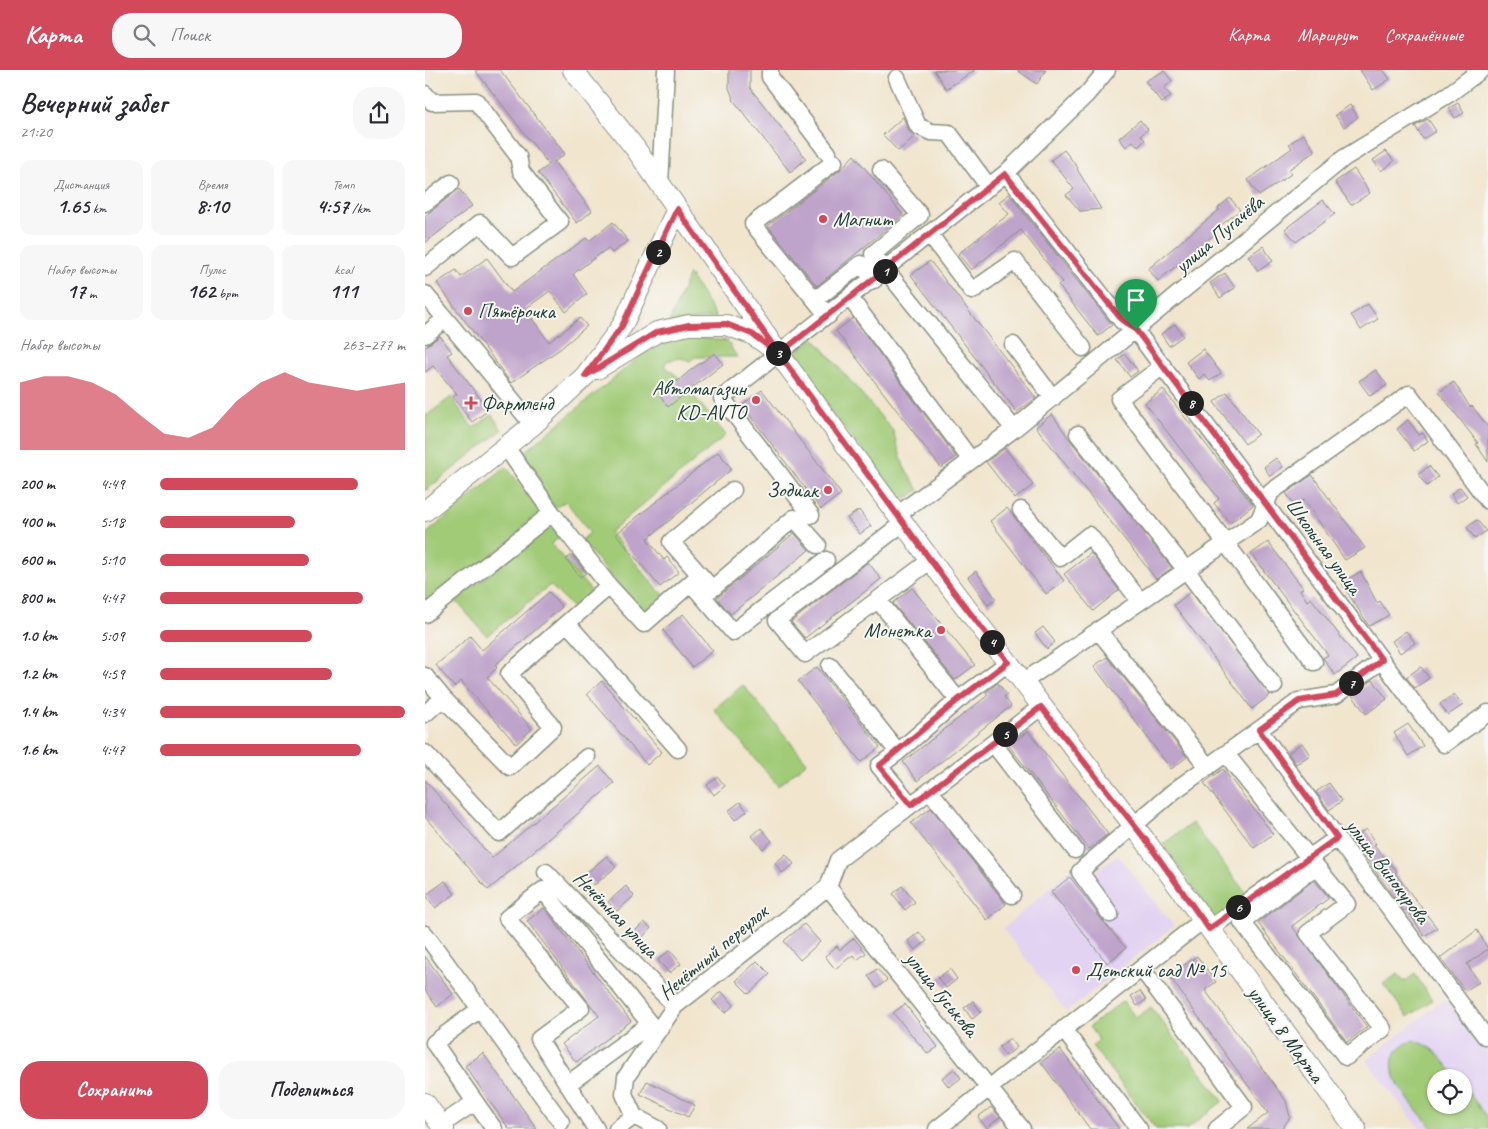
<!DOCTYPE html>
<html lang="ru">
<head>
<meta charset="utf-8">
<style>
	body { margin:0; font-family:Caveat,sans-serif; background:#f7f7f7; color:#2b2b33; height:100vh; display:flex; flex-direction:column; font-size:19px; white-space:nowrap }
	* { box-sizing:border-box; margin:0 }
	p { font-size:16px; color:#7c7c81 }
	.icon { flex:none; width:28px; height:28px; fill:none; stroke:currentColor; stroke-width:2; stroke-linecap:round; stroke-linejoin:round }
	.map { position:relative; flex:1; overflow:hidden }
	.drawer { display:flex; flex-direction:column; background:#fff; width:425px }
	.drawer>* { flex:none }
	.buttons { position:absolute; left:1002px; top:999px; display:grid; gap:10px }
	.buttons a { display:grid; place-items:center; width:45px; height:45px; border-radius:50%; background:#fff; box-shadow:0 1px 4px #0004; font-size:25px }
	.pin { position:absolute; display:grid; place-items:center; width:42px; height:42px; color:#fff; margin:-51px -21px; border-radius:50% 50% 50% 0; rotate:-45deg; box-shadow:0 0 5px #0007 }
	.pin .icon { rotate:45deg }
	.km { position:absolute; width:25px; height:25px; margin:-12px; border-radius:50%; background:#222; color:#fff; font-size:14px; line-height:25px; text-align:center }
	.round { display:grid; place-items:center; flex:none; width:52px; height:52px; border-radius:20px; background:#f7f7f7 }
	.overview { display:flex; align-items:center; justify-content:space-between; height:85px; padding:0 20px }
	h1 { font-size:28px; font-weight:700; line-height:38px }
	.figures { display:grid; grid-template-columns:repeat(3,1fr); gap:8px; height:85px; padding:5px 20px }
	.figures div { display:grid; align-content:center; border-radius:12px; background:#f7f7f7; text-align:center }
	.figures b { font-size:21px; font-weight:700 }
	.figures small { font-size:14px; font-weight:400 }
	.figures p { font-size:14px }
	.chart { height:140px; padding:10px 20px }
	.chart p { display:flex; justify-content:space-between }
	.chart svg { width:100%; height:90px; margin-top:5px; fill:#d1495b; opacity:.7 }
	.primary-button { display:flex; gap:10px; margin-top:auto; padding:10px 20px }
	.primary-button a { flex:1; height:58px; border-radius:20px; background:#d1495b; color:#fff; font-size:20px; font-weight:700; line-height:58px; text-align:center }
	.primary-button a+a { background:#f7f7f7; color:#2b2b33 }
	ul { padding:0 20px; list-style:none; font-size:16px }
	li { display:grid; grid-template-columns:80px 60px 1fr; align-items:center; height:38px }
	li i { height:12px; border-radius:6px; background:#d1495b }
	header { display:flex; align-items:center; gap:30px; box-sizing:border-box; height:70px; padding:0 25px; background:#d1495b; color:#fff }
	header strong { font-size:24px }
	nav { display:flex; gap:28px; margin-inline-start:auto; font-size:18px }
	.search { width:350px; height:45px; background:#f7f7f7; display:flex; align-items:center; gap:12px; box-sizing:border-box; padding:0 18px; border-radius:20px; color:#7c7c81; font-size:19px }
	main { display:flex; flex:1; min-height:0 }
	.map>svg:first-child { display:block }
	.built { fill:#e3d3f2; fill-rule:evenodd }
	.green { fill:#a1cb77; stroke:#608456 }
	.building { fill:#bea3ca }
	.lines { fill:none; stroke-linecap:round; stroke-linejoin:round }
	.minor-casing { stroke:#889180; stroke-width:19 }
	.major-casing { stroke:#889180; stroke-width:22 }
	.minor { stroke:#fff; stroke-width:16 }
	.major { stroke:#fff; stroke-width:20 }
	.route-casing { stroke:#fff; stroke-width:10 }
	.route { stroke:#d1495b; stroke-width:6 }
	.poi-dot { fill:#d1495b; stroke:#f6f6f2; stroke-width:2 }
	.labels { text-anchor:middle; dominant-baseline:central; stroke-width:4; stroke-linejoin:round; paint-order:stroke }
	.poi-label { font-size:21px; fill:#1f3d34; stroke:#f6f6f2; text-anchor:start }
	.street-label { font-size:21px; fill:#1f3d34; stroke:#f6f6f2 }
</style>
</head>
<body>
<header>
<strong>Карта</strong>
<div class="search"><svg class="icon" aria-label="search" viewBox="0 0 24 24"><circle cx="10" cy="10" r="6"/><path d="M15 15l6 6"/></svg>Поиск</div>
<nav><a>Карта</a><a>Маршрут</a><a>Сохранённые</a></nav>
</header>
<main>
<section class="drawer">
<div class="overview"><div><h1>Вечерний забег</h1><p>21:20</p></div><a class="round"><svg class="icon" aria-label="share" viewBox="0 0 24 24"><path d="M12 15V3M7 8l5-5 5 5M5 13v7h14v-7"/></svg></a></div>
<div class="figures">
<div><p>Дистанция</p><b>1.65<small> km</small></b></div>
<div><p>Время</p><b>8:10</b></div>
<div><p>Темп</p><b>4:57<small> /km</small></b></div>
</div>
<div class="figures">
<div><p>Набор высоты</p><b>17<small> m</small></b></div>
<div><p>Пульс</p><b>162<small> bpm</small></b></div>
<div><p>kcal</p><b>111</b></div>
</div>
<div class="chart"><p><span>Набор высоты</span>263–277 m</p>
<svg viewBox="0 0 160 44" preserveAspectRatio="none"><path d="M0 44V11L10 8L20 8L30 11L40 17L50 27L60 36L70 38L80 33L90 20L100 11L110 6L120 11L130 13L140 15L150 13L160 11V44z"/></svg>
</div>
<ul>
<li><b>200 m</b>4:49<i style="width:81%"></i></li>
<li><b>400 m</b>5:18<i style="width:55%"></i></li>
<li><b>600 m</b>5:10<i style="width:61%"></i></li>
<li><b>800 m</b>4:47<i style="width:83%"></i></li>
<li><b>1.0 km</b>5:09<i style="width:62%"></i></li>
<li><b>1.2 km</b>4:59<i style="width:70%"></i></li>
<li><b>1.4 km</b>4:34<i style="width:100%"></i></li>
<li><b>1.6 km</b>4:47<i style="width:82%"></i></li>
</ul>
<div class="primary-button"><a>Сохранить</a><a>Поделиться</a></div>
</section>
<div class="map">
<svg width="1063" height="1059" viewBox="0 0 1063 1059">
	<rect width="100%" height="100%" fill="#f6f6f2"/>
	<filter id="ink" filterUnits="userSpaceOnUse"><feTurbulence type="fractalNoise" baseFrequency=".02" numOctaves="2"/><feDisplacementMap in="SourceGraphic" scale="10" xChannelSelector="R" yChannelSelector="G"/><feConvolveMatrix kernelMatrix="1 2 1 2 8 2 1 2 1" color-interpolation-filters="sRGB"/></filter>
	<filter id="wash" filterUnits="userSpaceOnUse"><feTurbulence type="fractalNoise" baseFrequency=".0096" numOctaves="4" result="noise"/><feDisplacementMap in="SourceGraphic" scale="20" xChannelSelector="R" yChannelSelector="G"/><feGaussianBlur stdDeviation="1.12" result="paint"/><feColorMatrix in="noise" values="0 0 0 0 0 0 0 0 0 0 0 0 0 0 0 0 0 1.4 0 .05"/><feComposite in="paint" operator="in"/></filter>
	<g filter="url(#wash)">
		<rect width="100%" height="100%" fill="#f1e5cd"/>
		<path class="built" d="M692 785 749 856 641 942 578 859 657 789 669 802Z
			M1020 929 1053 970 1063 964V1059H995L941 990ZM1011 1008H1039V1035H1011Z"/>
		<path class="green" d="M264 204 291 247 244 253Z
			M268 267 302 271 312 287H270L265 291 256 288 241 291 240 296 252 306 301 365 185 462 234 521 244 526 219 547 156 470 165 463 141 431 130 438 95 386 218 284C234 274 249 269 268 267Z
			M389 268 468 361 479 397 494 420 482 428 470 420 371 300V282Z
			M26 327 48 358 67 345 77 360 0 421V347Z
			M81 397 120 444 0 537V465Z
			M125 455 136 466 126 474 167 522 149 539 125 515 62 566 31 531Z
			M318 615 382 692 353 716 289 639Z
			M767 753 823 826 790 849 738 774Z
			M973 904 979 912 990 904 1007 930 983 947 958 914Z
			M698 931 711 948 726 937 798 1031 762 1059H731L667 976 674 970 664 957Z
			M987 971C1007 972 1020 993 1032 1007L1011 1008V1035H1039V1016L1063 1049V1059H1008C990 1037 940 989 987 971Z"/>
		<g id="blocks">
			<path class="building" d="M50 0H75L140 84 129 92 167 141 152 153 113 103 124 95Z
				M304 0H325V18L381 89 365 102 309 31 304 18Z
				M509 0H550L521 19Z
				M592 0H621L612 14Z
				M935 0H958L965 9 948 20Z
				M739 1 747 11 739 18 746 26 737 33 720 11Z
				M1033 33 1039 43 1030 48 1024 38Z
				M925 35 933 47 919 57 910 45Z
				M478 47 484 61 490 66 473 81 458 65Z
				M1003 49 1011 61 998 69 990 56Z
				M715 50 723 59 716 65 720 70 713 77 708 71 701 77 694 68Z
				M878 64 890 81 863 100 866 104 834 126 823 110 867 78 864 74Z
				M639 80 653 98 652 99 676 139 655 141 641 125 649 119 626 90Z
				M961 81 969 91 956 101 948 90Z
				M429 85 478 145 392 216 343 156 415 100Z
				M929 99 945 123 926 135 910 112Z
				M34 119 47 136 0 173V146Z
				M584 124 687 255 673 266 633 215 637 212 596 160 546 200 533 184 584 144 574 132Z
				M805 128 815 140 790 160 791 163 733 211 723 199 794 140 793 138Z
				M898 130 910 144 871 172 860 159Z
				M188 152 203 171 187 183 183 178 148 204 162 224 141 242 125 221 100 239 124 272 155 248 162 256 135 279 86 313 12 213 31 200 36 207 62 188 87 222 161 168 164 171Z
				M838 176 848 191 833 201 823 186Z
				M505 191 611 328 592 342 486 205Z
				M800 203 810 218 795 228 785 213Z
				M710 214 719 226 707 236 698 223Z
				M943 234 953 249 936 260 926 245Z
				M428 248 531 387 516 398 411 261Z
				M750 254 758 266 744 276 736 264Z
				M15 266 27 282 22 285 64 340 47 352 28 327 32 324 8 296 0 302V277Z
				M778 279 796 303 785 311 779 304 774 309 761 292Z
				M290 283 298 294 243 337 235 326 267 299Z
				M700 284 713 301 705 307 692 290Z
				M951 300 962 315 945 326 934 311Z
				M1029 312 1045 337 1047 336 1063 357V392L1051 374 1053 373 1014 322Z
				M738 319 828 435 805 453 789 433 794 429 720 333Z
				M337 320 416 424 396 439 317 335Z
				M802 322 833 364 820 374 789 332Z
				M627 344 645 370 747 498 731 509 611 357Z
				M983 350 994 365 998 363 1003 371 989 381 972 359Z
				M580 378 608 415 590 429 561 392Z
				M293 382 307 399 222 469 239 490 242 487 254 502 235 517 191 464Z
				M851 388 858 397 845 406 839 397Z
				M1004 396 1013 407 1002 416 993 405Z
				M887 405 940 478 920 490 879 430 870 436 861 423Z
				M1035 417 1042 426 1032 433 1026 424Z
				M582 438 639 511 621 524 565 451Z
				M434 440 446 456 435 464 422 448Z
				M1052 450 1061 461 1050 469 1042 457Z
				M369 463 384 480 306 544 292 528Z
				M843 472 878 518 875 520 882 531 886 528 932 588 910 605 898 588 903 585 826 484Z
				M666 483 694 520 668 541 639 504Z
				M147 485 161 503 155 507 141 489Z
				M443 492 456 509 380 568 366 552Z
				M551 501 571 529 563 535 543 507Z
				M936 502 952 533 955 531 964 545 944 556 916 512Z
				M487 518 550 595 530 610 468 533Z
				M124 522 137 537 70 595 72 598 62 607 107 659 91 674 36 611 29 617 11 595 45 566 57 580Z
				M766 522 845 625 827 639 749 535Z
				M258 544 288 581 267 597 238 560Z
				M618 557 630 572 622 579 610 563Z
				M981 561 990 573 975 583 967 571Z
				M682 587 762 687 746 699 669 596Z
				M392 597 455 677 436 692 373 611Z
				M996 597 1004 608 990 618 981 607Z
				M948 610 962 629 941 644 927 625Z
				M177 611 237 682 222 695 162 624Z
				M573 613 582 625 579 627 586 636 492 711 478 692 563 625 561 622Z
				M1029 624 1038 635 1023 645 1015 634Z
				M983 654 998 676 983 686 969 663Z
				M603 661 683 764 664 779 584 676Z
				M877 673 885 685 871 694 863 683Z
				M175 696 189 713 63 820 0 747V710L67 788Z
				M798 699 848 764 829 778 779 713Z
				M293 707 300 716 289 725 282 715Z
				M904 713 917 731 904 740 891 722Z
				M315 732 322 741 310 750 303 741Z
				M506 738 581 834 562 850 486 753Z
				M336 758 347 771 338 779 327 766Z
				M941 759 951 774 949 776 972 801 970 803 1012 858 999 866 982 839 979 841 927 769Z
				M361 784 369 794 357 803 350 793Z
				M182 786 191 797 169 815 160 804Z
				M645 807 677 850 701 878 682 893 626 822Z
				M889 810 904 828 867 856 942 957 922 972 833 853Z
				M20 811 30 824 10 838 1 825Z
				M201 816 209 826 192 841 183 832Z
				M477 816 490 832 480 840 468 824Z
				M119 838 206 951 151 992 137 974 174 946 102 851Z
				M219 852 226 858 216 869 209 862Z
				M379 854 395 872 375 890 359 871Z
				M1052 860 1063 879 1042 894 1054 912 1040 921 1015 888Z
				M494 862 502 871 490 880 483 871Z
				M429 868 441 883 432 890 428 885 410 899 400 886 412 876 415 880Z
				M245 880 256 894 244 903 233 890Z
				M0 886 28 924 12 937 0 920Z
				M772 886 791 912 780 920 861 1031 865 1047 857 1059H822L843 1043 744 906Z
				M332 891 345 904 324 924 311 911Z
				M452 899 462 910 452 918 443 906Z
				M525 899 532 909 521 918 513 908Z
				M296 921 309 935 300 943 287 930Z
				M715 921 721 930 712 936 706 926Z
				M548 931 556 942 547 949 539 938Z
				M480 934 513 977 503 984 468 943Z
				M585 968 592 977 581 986 574 977Z
				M635 979 694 1059H665L616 992Z
				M58 983 112 1059H84L40 996Z
				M529 999 536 1008 524 1017 517 1008Z
				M222 1011 270 1035 263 1047 215 1024Z
				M566 1037 575 1047 562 1058 553 1047Z"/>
		</g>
	</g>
	<g filter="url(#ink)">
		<use href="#blocks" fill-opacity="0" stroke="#889180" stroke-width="1"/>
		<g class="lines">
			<defs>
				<path id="minor" d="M345 0V7L403 83
					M472 8 493 56 506 62 524 63 564 117
					M0 24 7 32 51 31 93 86 96 101 135 152 87 187 55 153 0 198
					M456 100 495 145 448 184 589 359
					M581 103 697 251 711 261 1019 674 1063 643
					M235 114 241 0
					M0 133 26 113
					M505 165 547 221 590 191 658 278
					M0 224 108 355
					M425 228 546 390
					M390 230 436 194 449 210
					M403 246 328 154 409 92
					M0 265 20 249
					M588 275 628 328
					M738 296 694 329 889 592
					M653 364 761 500 849 616
					M81 377 127 443 184 516
					M596 440 635 488 664 465 715 531
					M386 445 297 328 581 103 662 24 682 0
					M472 445 589 359 919 88 1024 24 1056 0
					M478 453 352 550 380 584 506 490
					M275 505 287 519 369 448 393 475
					M266 513 308 562 401 490
					M453 530 533 630 583 593
					M0 544 127 443
					M142 553 253 679
					M673 560 783 697
					M405 596 473 682 533 630
					M0 606 18 628
					M598 612 834 450 846 422 984 324 1063 431
					M0 644 18 628 85 697 128 657 84 604 184 516 219 554 275 505 246 472 308 420
					M834 660 912 768 1060 966
					M568 673 650 780
					M473 682 454 696 486 735
					M0 683 74 763 162 687
					M801 684 890 795
					M505 721 587 825
					M891 796 922 834 883 863 958 959 921 987 817 852Z
					M121 802 250 936
					M403 817 597 1059
					M403 817 413 790 616 637
					M685 844 655 802 661 796 749 721 874 631 911 625 957 590
					M784 859 912 768
					M0 864 55 939
					M717 899 819 1037 792 1059
					M638 959 714 1059
					M143 1014 225 954 118 820 82 848 156 938 114 969 171 1059
					M209 1046 199 1024 201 1007 250 936 403 817
					M209 1046 233 1059
					M16 1055 50 1032
					M69 1059 9 973 55 939 136 1052
					M192 1059 209 1046
					M512 1059 778 850"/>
				<path id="major" d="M148 0 210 78 354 284 529 522 719 769 931 1059
					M172 299 232 262 264 255H301L327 264 344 276
					M0 441 108 355 160 306 197 256 252 139
					M0 1033 19 1059"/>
			</defs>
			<use href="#minor" class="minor-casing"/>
			<use href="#major" class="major-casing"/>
			<use href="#minor" class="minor"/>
			<use href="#major" class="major"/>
		</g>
	</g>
	<g class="lines" filter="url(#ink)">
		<defs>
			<path id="route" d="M711 260 697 250 580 104 354 284 252 139 197 256 160 306 232 262 264 255 301 254 327 264 354 284 529 522 583 592 533 630 454 696 486 735 616 637 720 769 784 859 912 768 834 660 874 631 911 625 957 590 711 260"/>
		</defs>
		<use href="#route" class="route-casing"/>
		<use href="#route" class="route"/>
	</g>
	<g class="poi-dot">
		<circle cx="398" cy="149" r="5"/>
		<circle cx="43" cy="241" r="5"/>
		<circle cx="331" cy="330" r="5"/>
		<path d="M43.5 325.5h5v5h5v5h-5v5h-5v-5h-5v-5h5z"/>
		<circle cx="403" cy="420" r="5"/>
		<circle cx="516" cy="560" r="5"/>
		<circle cx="651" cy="900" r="5"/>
	</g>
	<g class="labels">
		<g class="poi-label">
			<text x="408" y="149">Магнит</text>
			<text x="53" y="241">Пятёрочка</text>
			<text x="321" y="318" text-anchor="end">Автомагазин<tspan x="321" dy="24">KD-AVTO</tspan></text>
			<text x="56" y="333">Фармленд</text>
			<text x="393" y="420" text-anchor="end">Зодиак</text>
			<text x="506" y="560" text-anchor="end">Монетка</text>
			<text x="661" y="900">Детский сад № 15</text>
		</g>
		<g class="street-label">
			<text transform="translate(794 164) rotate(-40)">улица Пугачёва</text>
			<text transform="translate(899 476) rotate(54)">Школьная улица</text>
			<text transform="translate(963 801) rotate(53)">улица Винокурова</text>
			<text transform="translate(191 844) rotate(46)">Нечётная улица</text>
			<text transform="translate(288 882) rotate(-40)">Нечётный переулок</text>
			<text transform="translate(517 924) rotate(51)">улица Гуськова</text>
			<text transform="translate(861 964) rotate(54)">улица 8 Марта</text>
		</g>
	</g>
</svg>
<div class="buttons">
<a><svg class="icon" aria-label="locate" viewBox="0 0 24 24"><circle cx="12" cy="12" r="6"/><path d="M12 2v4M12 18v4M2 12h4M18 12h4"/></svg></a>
</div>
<div class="pin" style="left:711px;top:260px;background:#1e9e55"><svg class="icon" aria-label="arrive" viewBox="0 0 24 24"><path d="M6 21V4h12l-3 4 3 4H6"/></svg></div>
<b class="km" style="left:460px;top:201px">1</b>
<b class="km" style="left:233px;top:182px">2</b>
<b class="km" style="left:353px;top:283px">3</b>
<b class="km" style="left:567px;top:572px">4</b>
<b class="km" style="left:580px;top:664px">5</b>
<b class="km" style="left:813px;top:837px">6</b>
<b class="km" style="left:926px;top:613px">7</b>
<b class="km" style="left:766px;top:333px">8</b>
</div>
</main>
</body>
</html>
